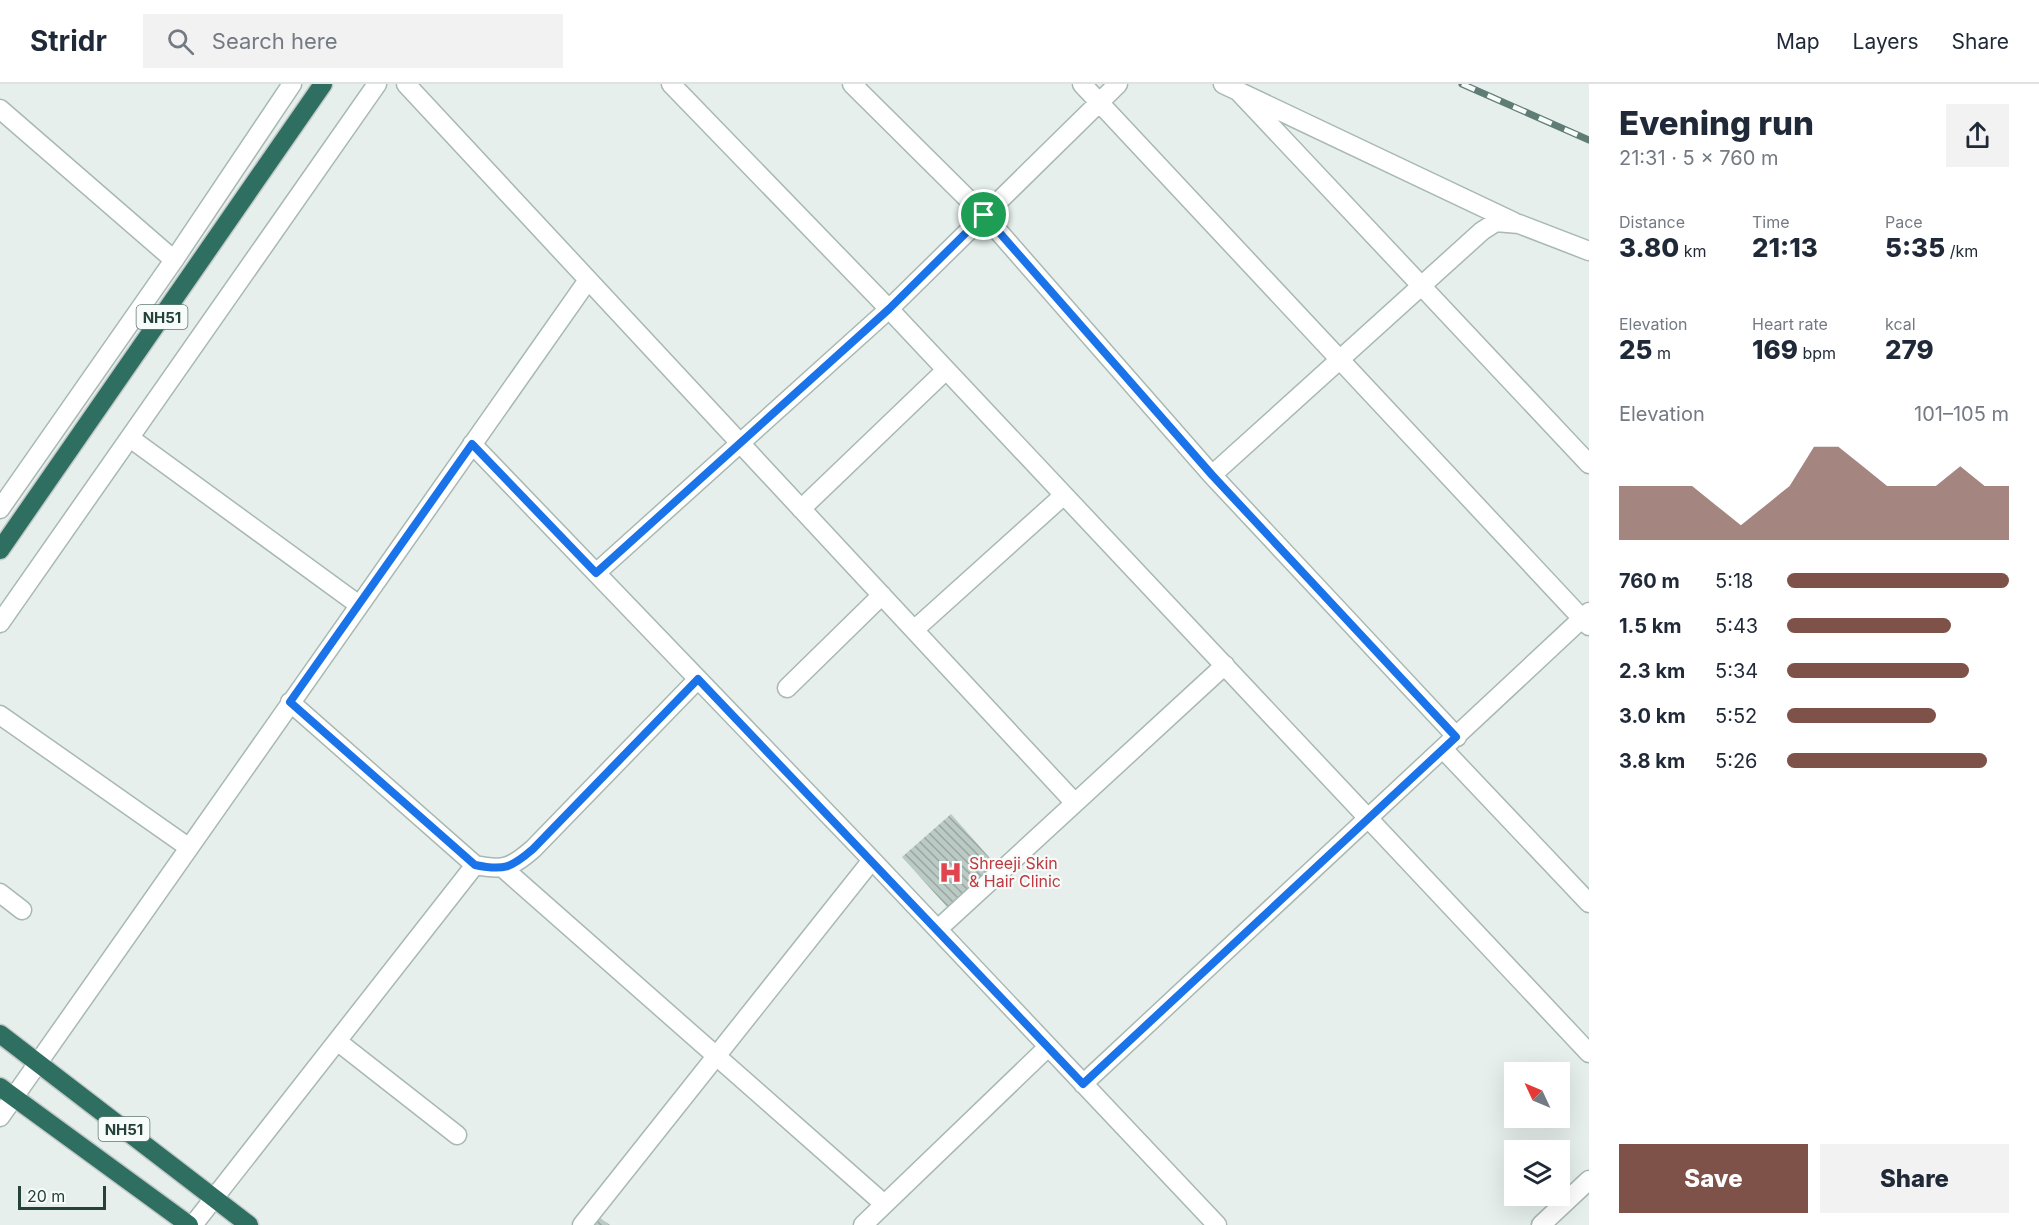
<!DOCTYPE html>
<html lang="en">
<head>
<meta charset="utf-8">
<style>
	body { margin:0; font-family:Inter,sans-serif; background:#f2f2f3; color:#1f2937; height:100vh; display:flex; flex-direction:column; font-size:22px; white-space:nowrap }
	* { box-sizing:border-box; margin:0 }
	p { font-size:20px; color:#747a83 }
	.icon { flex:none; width:33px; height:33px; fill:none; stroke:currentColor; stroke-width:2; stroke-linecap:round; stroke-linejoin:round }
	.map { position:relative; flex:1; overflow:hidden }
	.side { display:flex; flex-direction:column; background:#fff; width:450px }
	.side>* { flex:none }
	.needle { width:39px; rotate:314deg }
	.controls { position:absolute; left:1504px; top:978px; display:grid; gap:12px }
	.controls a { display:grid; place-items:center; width:66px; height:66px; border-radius:0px; background:#fff; box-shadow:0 6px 24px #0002; font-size:30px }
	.scale { position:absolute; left:18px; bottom:15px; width:88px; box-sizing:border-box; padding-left:6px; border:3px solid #24423a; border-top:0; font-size:16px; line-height:21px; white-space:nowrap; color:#24423a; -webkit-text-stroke:4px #f7fbf9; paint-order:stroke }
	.pin { position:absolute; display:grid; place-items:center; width:51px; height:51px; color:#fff; margin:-26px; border:3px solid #fff; border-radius:50%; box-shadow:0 2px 6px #0007 }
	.round { display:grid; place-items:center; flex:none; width:63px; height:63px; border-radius:0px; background:#f2f2f3 }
	.headline { display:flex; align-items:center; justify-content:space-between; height:102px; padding:0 30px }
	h1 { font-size:33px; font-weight:800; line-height:45px }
	.stats { display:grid; grid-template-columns:repeat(3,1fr); gap:9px; height:102px; padding:6px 30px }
	.stats div { display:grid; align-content:center }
	.stats b { font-size:26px; font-weight:800 }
	.stats small { font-size:16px; font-weight:400 }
	.stats p { font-size:16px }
	.chart { height:168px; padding:12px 30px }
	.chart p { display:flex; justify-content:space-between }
	.chart svg { width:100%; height:108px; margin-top:6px; fill:#7f5249; opacity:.7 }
	.cta { display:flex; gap:12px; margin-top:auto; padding:12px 30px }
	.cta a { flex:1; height:69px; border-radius:0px; background:#7f5249; color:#fff; font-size:24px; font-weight:800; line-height:69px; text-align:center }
	.cta a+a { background:#f2f2f3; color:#1f2937 }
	ul { padding:0 30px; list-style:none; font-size:20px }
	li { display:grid; grid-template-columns:96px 72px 1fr; align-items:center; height:45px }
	li i { height:15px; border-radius:8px; background:#7f5249 }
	header { display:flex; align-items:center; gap:36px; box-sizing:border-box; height:84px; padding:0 30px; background:#fff; border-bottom:2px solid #e0e1e3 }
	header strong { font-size:28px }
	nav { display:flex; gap:33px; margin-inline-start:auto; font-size:21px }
	.search { width:420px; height:54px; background:#f2f2f3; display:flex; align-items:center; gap:15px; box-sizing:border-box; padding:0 21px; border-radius:0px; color:#747a83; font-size:22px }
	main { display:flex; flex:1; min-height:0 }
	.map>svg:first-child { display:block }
	.building { fill:url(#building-back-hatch) }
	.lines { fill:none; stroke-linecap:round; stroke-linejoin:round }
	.minor-casing { stroke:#a8b8b2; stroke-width:21 }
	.highway-casing { stroke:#c2cac8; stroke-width:21 }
	.minor { stroke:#fff; stroke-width:18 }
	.highway { stroke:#2f6f62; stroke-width:18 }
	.rail-casing { stroke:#5f7d75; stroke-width:7 }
	.rail { stroke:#f7fbf9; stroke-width:4.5; stroke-dasharray:14; stroke-linecap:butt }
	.route-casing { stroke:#fff; stroke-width:12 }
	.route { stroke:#1a73e8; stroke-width:8 }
	.labels { text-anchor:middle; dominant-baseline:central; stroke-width:4.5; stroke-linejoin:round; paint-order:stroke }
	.shield { fill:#f7fbf9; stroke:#637a73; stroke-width:1.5 }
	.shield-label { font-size:15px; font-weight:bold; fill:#24423a }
	.health-label { font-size:16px; fill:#be3a42; stroke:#f7fbf9; text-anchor:start }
</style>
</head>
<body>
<header>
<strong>Stridr</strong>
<div class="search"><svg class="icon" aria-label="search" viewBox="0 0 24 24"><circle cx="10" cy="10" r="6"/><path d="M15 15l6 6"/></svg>Search here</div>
<nav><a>Map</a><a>Layers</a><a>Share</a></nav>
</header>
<main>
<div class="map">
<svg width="1589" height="1141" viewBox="0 0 1589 1141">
	<defs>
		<pattern id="building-back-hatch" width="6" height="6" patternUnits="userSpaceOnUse" patternTransform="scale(1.5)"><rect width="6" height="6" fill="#bbcac4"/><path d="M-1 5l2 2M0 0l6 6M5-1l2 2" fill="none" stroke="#98a6a0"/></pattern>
	</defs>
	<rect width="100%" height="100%" fill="#e6efeb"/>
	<path class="building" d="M951 730 996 781 948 824 902 773Z
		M596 1131 610 1141H590Z"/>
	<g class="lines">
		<defs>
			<path id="minor" d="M406 0 1075 719
				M671 0 889 225 1589 969
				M852 0 984 131 1212 391 1457 653
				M1082 0 1589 542
				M1223 0 1514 138
				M1238 7 1589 380
				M0 25 174 176
				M130 354 359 521
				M472 360 872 776 1217 1141
				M1212 391 1482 147 1496 138 1519 140 1589 167
				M0 425 174 176 292 0
				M801 425 946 286
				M596 489 889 225 1118 0
				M0 539 377 0
				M914 546 1064 411
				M787 604 882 511
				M290 618 475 781C504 787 511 784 533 765L698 595
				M0 631 188 763
				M1443 665 1589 819
				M503 784 883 1119
				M0 809 22 826
				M938 845 1225 581
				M337 957 457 1051
				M1083 1000 1589 528
				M0 1033 588 196
				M193 1141 475 781
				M582 1141 872 776
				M863 1141 1048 963
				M1541 1141 1589 1096"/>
			<path id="highway" d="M0 466 323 0
				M0 950 249 1141
				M0 1003 189 1141"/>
		</defs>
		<use href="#minor" class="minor-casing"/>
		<use href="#highway" class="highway-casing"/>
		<use href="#minor" class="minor"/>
		<use href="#highway" class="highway"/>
		<defs>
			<path id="rail" d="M1462 0 1589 56"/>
		</defs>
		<use href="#rail" class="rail-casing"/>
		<use href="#rail" class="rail"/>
	</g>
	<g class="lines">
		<defs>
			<path id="route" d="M984 131 1212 391 1456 653 1083 1000 698 595 533 765C511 784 504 787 475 781L290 618 472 360 596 489 889 225Z"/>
		</defs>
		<use href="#route" class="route-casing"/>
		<use href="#route" class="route"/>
	</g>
	<defs>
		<symbol id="hospital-bare" viewBox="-9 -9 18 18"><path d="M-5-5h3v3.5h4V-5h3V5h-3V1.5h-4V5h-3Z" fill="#e0444e" stroke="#f7fbf9" stroke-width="2.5" paint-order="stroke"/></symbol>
	</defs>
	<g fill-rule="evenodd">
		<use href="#hospital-bare" x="934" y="772" width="33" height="33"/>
	</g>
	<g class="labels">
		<g class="shield">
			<rect x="136.5" y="221" width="51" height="24" rx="4.5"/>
			<rect x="98.5" y="1033" width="51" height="24" rx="4.5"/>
		</g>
		<g class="shield-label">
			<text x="162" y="233">NH51</text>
			<text x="124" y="1045">NH51</text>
		</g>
		<g class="health-label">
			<text x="969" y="779">Shreeji Skin<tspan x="969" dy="18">&amp; Hair Clinic</tspan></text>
		</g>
	</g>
</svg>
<div class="controls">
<a><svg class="needle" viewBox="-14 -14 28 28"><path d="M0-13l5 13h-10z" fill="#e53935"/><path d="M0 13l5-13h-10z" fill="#747a83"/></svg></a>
<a><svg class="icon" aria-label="layers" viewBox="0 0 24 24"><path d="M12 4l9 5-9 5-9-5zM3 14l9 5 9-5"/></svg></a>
</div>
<div class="scale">20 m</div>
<div class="pin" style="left:984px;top:131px;background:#1e9e55"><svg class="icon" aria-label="arrive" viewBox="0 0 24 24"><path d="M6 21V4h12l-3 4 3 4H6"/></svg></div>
</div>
<section class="side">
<div class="headline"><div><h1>Evening run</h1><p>21:31 · 5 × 760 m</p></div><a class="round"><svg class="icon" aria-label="share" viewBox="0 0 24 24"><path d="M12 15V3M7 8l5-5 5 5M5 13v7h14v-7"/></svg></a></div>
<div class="stats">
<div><p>Distance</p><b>3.80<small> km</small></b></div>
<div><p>Time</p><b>21:13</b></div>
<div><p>Pace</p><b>5:35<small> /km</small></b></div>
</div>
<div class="stats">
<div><p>Elevation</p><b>25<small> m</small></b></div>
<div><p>Heart rate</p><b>169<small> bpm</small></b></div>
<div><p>kcal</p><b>279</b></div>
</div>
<div class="chart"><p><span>Elevation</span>101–105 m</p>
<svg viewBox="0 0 160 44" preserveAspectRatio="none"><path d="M0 44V22L10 22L20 22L30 22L40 30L50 38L60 30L70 22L80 6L90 6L100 14L110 22L120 22L130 22L140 14L150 22L160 22V44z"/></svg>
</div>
<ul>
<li><b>760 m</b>5:18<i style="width:100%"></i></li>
<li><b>1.5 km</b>5:43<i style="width:74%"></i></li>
<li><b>2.3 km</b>5:34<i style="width:82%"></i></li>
<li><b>3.0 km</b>5:52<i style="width:67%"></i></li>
<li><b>3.8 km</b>5:26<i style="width:90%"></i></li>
</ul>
<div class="cta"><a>Save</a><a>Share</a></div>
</section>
</main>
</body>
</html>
